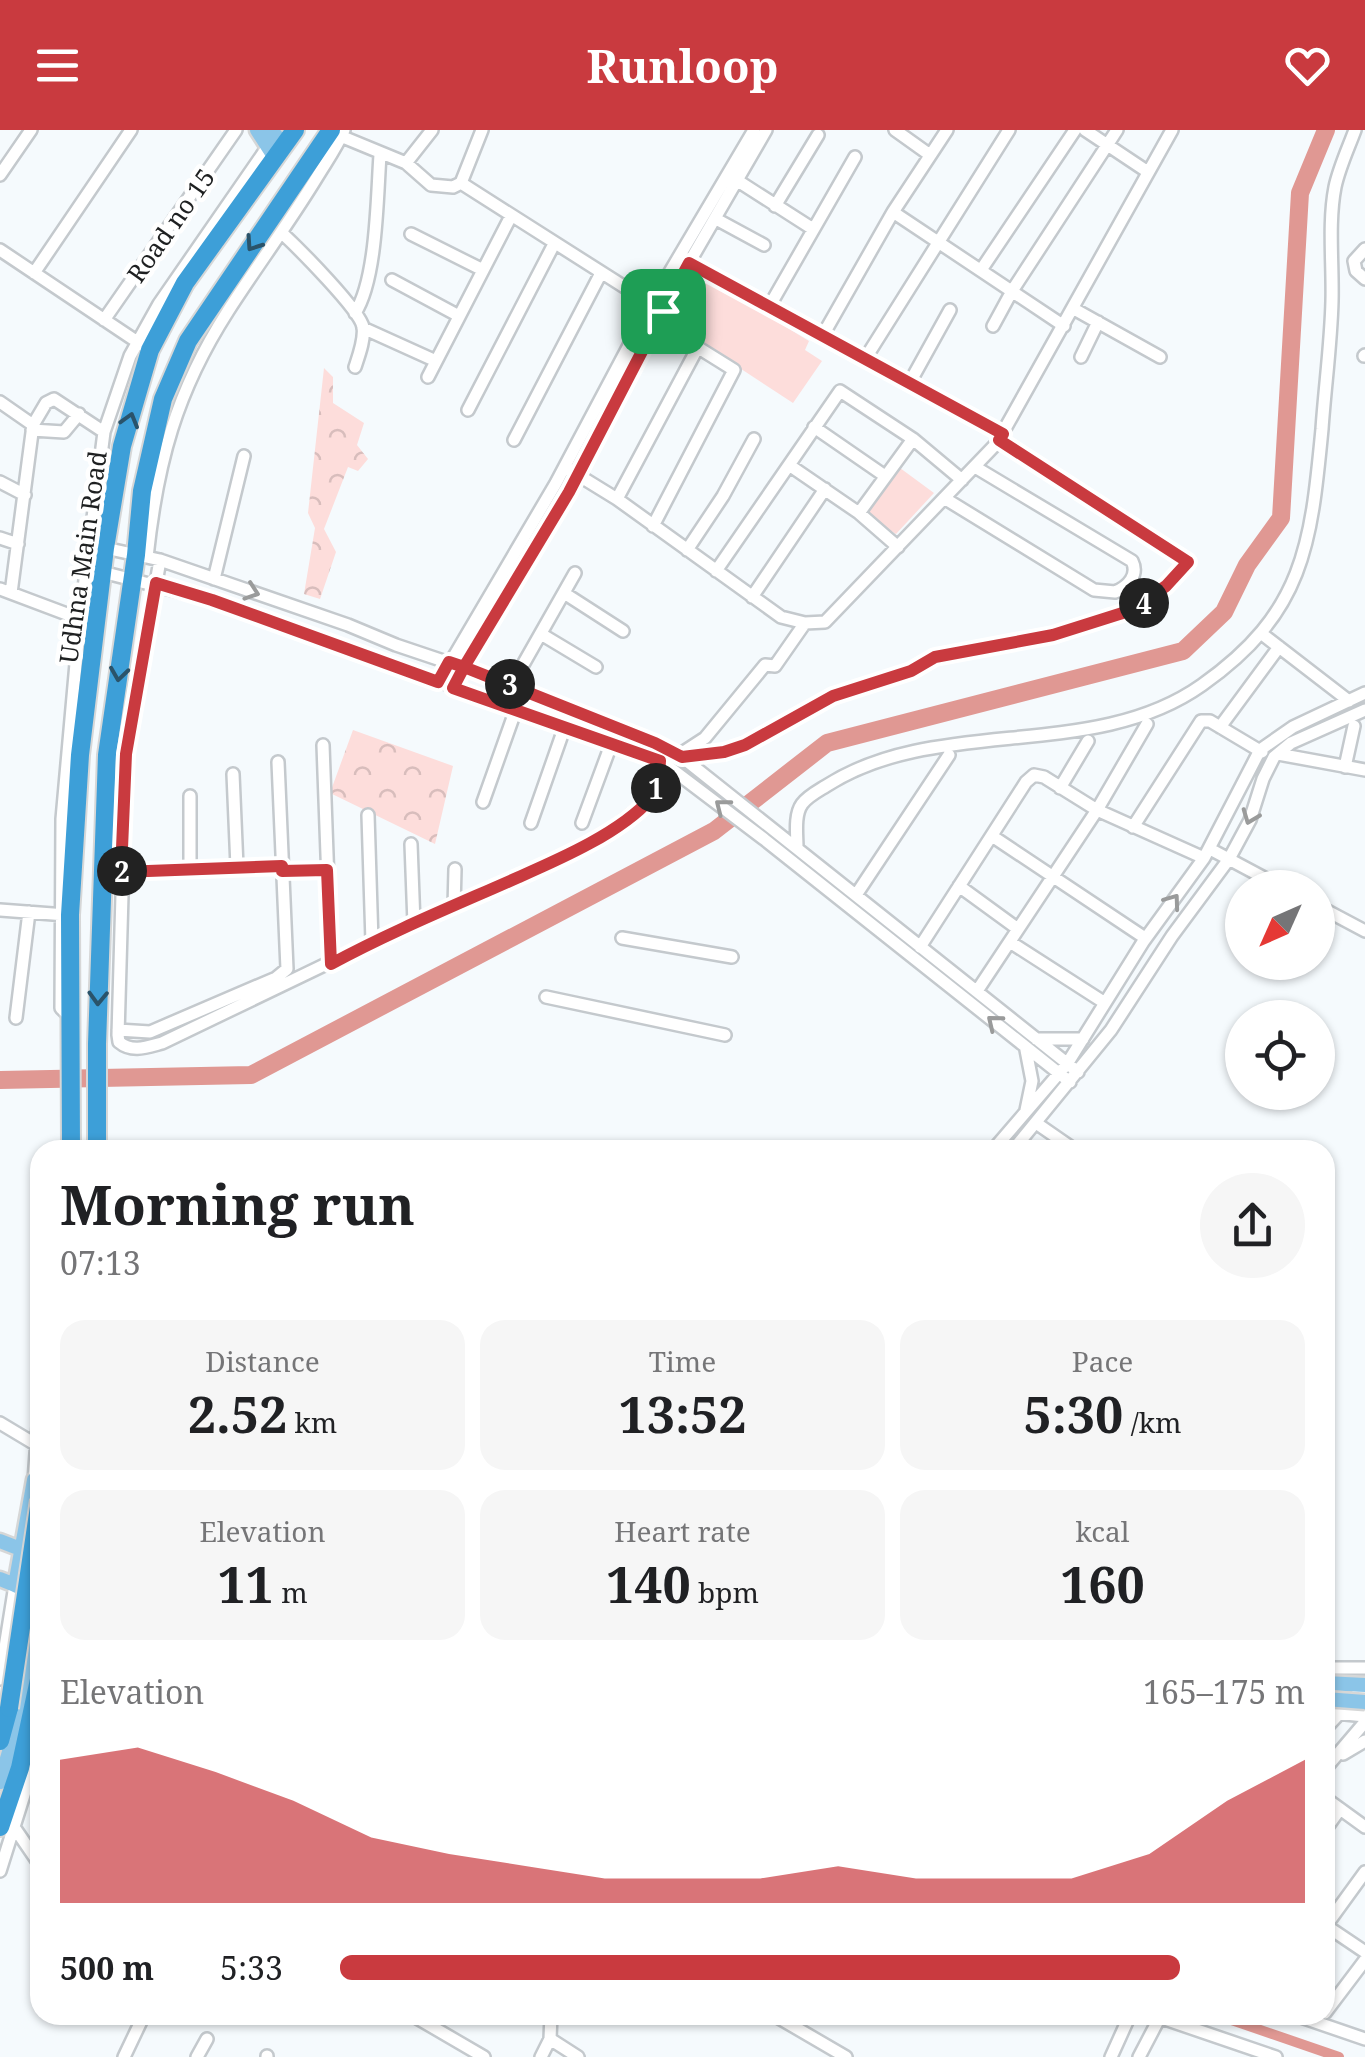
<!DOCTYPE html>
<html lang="en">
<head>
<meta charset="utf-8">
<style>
	body { margin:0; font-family:"Noto Serif",serif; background:#f6f6f6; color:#202124; height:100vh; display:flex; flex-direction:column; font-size:38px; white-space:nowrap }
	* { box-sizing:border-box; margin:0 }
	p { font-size:32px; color:#757577 }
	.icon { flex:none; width:55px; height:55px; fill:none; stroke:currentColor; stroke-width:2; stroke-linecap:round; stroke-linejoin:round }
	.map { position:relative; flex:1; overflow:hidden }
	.side { position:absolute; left:30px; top:1010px; width:1305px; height:885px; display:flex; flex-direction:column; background:#fff; border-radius:30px; box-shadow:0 2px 8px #0004 }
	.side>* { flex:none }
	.needle { width:65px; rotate:225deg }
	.buttons { position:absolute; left:1225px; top:740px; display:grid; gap:20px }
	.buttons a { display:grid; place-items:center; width:110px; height:110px; border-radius:50%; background:#fff; box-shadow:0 2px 8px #0004; font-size:50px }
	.pin { position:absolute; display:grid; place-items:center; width:85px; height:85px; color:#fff; margin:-42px; border-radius:20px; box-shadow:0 5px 15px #0006 }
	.km { position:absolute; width:50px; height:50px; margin:-25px; border-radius:50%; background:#222; color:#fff; font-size:28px; line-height:50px; text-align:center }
	.round { display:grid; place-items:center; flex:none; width:105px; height:105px; border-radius:52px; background:#f6f6f6 }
	.overview { display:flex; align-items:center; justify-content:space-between; height:170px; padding:0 30px }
	h1 { font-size:55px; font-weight:700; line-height:75px }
	.figures { display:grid; grid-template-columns:repeat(3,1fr); gap:15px; height:170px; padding:10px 30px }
	.figures div { display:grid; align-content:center; border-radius:25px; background:#f6f6f6; text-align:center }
	.figures b { font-size:50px; font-weight:700 }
	.figures small { font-size:28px; font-weight:400 }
	.figures p { font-size:28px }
	.chart { height:280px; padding:20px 30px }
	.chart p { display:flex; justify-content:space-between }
	.chart svg { width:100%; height:180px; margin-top:10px; fill:#c93a3f; opacity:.7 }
	ul { padding:0 30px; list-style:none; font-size:32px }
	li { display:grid; grid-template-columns:160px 120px 1fr; align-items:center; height:75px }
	li i { height:25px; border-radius:12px; background:#c93a3f }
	header { display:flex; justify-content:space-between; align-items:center; height:130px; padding:0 30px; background:#c93a3f; color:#fff; font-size:45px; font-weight:700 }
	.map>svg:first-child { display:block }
	.forest { fill:url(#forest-crowns) }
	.garden { fill:#fddddb }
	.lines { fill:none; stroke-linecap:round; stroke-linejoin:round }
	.canal { stroke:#e09893; stroke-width:10 }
	.river { stroke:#e09893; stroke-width:18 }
	.minor-casing { stroke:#c4c9cd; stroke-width:16 }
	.major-casing { stroke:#d6d7d7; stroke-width:19 }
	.highway-casing { stroke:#d6d7d7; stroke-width:22 }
	.minor { stroke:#fff; stroke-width:11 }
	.major { stroke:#8bc5e8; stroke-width:14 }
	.highway { stroke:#3d9fd8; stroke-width:18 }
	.major-bridge-casing { stroke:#d6d7d7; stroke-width:19; stroke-linecap:butt }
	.highway-bridge-casing { stroke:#d6d7d7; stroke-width:22; stroke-linecap:butt }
	.major-bridge { stroke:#8bc5e8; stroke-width:14 }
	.highway-bridge { stroke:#3d9fd8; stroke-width:18 }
	.oneway { stroke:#2a536a }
	.oneway2 { stroke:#9a9b9b }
	.route-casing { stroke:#fff; stroke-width:20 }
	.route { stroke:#c93a3f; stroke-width:12 }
	.labels { text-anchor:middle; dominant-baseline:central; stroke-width:9; stroke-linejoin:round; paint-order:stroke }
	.street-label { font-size:25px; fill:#1e2021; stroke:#fff }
</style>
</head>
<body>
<header><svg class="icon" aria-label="menu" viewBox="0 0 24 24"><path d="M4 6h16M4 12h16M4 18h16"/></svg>Runloop<svg class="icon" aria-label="heart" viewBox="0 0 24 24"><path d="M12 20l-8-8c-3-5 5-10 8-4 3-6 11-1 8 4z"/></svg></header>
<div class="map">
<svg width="1365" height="1927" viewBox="0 0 1365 1927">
	<defs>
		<pattern id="forest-crowns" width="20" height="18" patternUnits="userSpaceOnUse" patternTransform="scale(2.5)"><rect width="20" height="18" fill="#fddddb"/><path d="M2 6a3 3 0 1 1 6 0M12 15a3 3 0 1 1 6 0" fill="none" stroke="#d8bdbc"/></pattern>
	</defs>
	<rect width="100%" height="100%" fill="#f5fafd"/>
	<path class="forest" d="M324 238 333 247V273L364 293 357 315 368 329 358 341 348 337 324 399 336 422 320 469 304 464 315 398 308 383Z
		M353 600 453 636 435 714 330 663Z"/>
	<path class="garden" d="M689 138 809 211 805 220 822 231 793 273 665 189Z
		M900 338 934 363 896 404 865 385Z"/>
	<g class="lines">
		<path class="canal" d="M1217 1885 1339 1927"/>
		<path class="river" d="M0 950 251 945 714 701 827 613 1183 521 1224 482 1247 435 1281 388 1300 63 1326 0"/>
		<defs>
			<path id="minor" d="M895 0 930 25
				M1085 0 1148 42
				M338 5 406 33 431 55 453 57 461 53 482 0
				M406 33 432 0
				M0 45 31 0
				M738 51 813 99
				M461 53 656 177
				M775 76 818 5
				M893 82 1064 196
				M716 89 764 115
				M283 104C298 118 360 180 363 197 365 209 359 225 355 237
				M411 104 483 140
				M1365 119 1354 131 1356 141 1365 149
				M0 120 142 215
				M689 133 1003 303
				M981 140 1075 0
				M34 143 131 0
				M392 150 459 186
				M769 177 855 27
				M1074 179 1160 227
				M355 183C377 149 377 66 380 25
				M104 190 236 0
				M993 196 1012 161 1117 0
				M363 198 436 231
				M823 205 893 82 947 0
				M1364 226 1365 225
				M1081 227 1098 192
				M865 229 1009 0
				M428 247 511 86
				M909 254 950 180
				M0 272 33 295
				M468 280 554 114
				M814 297 885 346
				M32 300 64 302 79 284
				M514 310 601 143
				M789 335 859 383 898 417
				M565 337 617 369 781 487 805 493 825 492 997 313 1172 0
				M0 352 25 365
				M944 368 1094 460 1115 462C1128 457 1139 445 1132 431L975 337
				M617 369 697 219
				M859 383 913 309
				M653 396 734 240 657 192
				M0 408 18 414
				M105 418 160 430 348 495 396 515 512 554 678 624 1078 942
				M687 420 723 366 754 309
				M147 427C157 333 176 262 228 181 257 136 289 93 317 47 326 32 337 17 344 0
				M160 430 126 625 118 905 119 912C132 923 147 917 162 913L372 812 565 727 604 705 650 670 658 654 661 631
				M716 441 840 261 913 309 962 350
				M102 442 212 470 661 631 764 709 1070 952
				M214 449 244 326
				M0 459 80 489
				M11 463 33 295 46 273 54 269 104 302
				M564 463 623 501
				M752 467 825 359
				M541 504 596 537
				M1262 504 1349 571
				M439 552 556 353 651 174 754 0
				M512 554 575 443
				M453 558 569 361 689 133 766 0
				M1220 597 1279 517
				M323 615 331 834
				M682 623 705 608 765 535 775 536 805 493
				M1278 624 1365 640
				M682 627 724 622 745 615 833 566 911 541 935 527 1053 505 1132 480 1166 457 1188 432 999 310
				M1345 637 1354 596
				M233 644 237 737
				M1060 658 1088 611
				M483 672 516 579
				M368 685 372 812
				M531 693 565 596
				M582 693 612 612
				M1133 697 1201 591H1210L1262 622
				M992 706 1145 808
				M411 714 414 794
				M797 718C797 705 794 685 802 674 808 666 818 661 826 656 938 584 1092 633 1202 555 1304 483 1311 415 1322 299 1325 256 1331 213 1332 171 1333 134 1328 93 1335 57 1339 38 1348 19 1355 0
				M1210 719 1283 758
				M190 739V666
				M103 741 282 736
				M282 741 327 740
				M959 756 1018 799
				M856 765 949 625
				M1318 776 1365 801
				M454 777 455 739
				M0 780 66 785
				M622 808 732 827
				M1010 812 1105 873
				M920 817 1026 652 1034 645 1044 647 1097 680 1204 728
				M977 861 1097 680 1147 594
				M546 867 725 905
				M70 887 61 878 62 689 80 489 104 302 130 226 159 174 271 12
				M16 888 29 782
				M118 900 150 902 276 848 287 839 278 632
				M1036 909H1083
				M1026 920 1032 951 1026 980
				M1036 993 1075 1020
				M993 1020 1067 934 1143 812 1204 728 1260 620 1293 597 1365 563
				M1013 1020 1111 900 1172 806 1229 729 1250 690 1263 649 1274 627 1291 613 1365 580
				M0 1293 35 1314
				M34 1350 40 1270
				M1325 1538H1365
				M0 1549 15 1455
				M1325 1582 1365 1586
				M1325 1599 1365 1556
				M1343 1624 1365 1611
				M1325 1639 1365 1592
				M1325 1668 1365 1697
				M14 1697 40 1735
				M1325 1700 1340 1679
				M0 1741 40 1614
				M1325 1795 1365 1822
				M1325 1797 1365 1742
				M1325 1883 1365 1830
				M412 1885 484 1927
				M774 1885 846 1927
				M1153 1885 1276 1927
				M1295 1885 1365 1909
				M201 1887V1885
				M550 1909 578 1927
				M124 1927 144 1885
				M197 1927 207 1909
				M267 1927V1926
				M541 1927 550 1909 551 1885
				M1111 1927 1130 1885
				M1139 1927 1161 1885"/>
			<path id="major" d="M257 0 275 28
				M271 0 284 15
				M0 1411 23 1420
				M0 1449 15 1455
				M35 1464 15 1455 34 1350 40 1348
				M1325 1553 1365 1555
				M0 1652 17 1595 37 1465"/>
			<path id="highway" d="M71 1020 70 785 80 625 105 418 122 316 150 220 185 153 295 0
				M97 1020V914L107 625 136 425 142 361 163 269 188 211 331 0
				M0 1611 9 1578
				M0 1697 20 1638 40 1545"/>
		</defs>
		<use href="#minor" class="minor-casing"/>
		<use href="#major" class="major-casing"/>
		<use href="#highway" class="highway-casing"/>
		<use href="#minor" class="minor"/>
		<use href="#major" class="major"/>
		<use href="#highway" class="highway"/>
		<defs>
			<path id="major-bridge" d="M1325 1569 1365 1572"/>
			<path id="highway-bridge" d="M9 1578 40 1370"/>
		</defs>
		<use href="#major-bridge" class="major-bridge-casing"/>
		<use href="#highway-bridge" class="highway-bridge-casing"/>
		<use href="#major-bridge" class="major-bridge"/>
		<use href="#highway-bridge" class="highway-bridge"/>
	</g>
	<defs><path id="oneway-chevron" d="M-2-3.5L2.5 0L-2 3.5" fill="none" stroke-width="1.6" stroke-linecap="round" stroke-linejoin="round" transform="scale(2.5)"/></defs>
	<g class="oneway">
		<use href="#oneway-chevron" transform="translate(253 114) rotate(124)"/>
		<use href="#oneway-chevron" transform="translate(130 290) rotate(-74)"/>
		<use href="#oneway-chevron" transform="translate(119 544) rotate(98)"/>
		<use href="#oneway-chevron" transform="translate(98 868) rotate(92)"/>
	</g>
	<g class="oneway2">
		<use href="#oneway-chevron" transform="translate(252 462) rotate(19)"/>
		<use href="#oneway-chevron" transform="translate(722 676) rotate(-142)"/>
		<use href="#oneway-chevron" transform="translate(1250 687) rotate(111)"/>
		<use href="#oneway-chevron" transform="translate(1173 771) rotate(-54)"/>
		<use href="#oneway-chevron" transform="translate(994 892) rotate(-141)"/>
	</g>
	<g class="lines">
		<defs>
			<path id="route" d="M663 181 569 362 464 537 453 558 660 631C659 644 659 658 651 668 622 702 560 729 519 747 456 775 392 801 331 834L327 740 282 741V736L121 742 126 624 156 453 212 470 438 552 449 532 464 537 655 613 682 627 724 622 745 615 833 566 911 541 935 527 1053 505 1132 480 1166 456 1188 432 999 310 1003 304 689 133 663 181"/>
		</defs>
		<use href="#route" class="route-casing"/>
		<use href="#route" class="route"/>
	</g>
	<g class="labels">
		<g class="street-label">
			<text transform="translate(170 95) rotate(-55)">Road no 15</text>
			<text transform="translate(82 427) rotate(-82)">Udhna Main Road</text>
		</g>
	</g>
</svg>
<div class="buttons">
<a><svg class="needle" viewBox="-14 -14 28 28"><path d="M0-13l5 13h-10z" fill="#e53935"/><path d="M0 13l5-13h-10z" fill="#757577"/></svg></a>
<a><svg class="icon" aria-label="locate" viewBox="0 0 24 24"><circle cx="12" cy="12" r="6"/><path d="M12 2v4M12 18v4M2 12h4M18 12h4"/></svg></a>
</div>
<div class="pin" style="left:663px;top:181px;background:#1e9e55"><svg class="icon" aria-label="arrive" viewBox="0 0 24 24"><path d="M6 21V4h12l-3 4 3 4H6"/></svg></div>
<b class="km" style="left:656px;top:658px">1</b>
<b class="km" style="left:122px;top:741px">2</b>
<b class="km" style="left:510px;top:554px">3</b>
<b class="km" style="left:1144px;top:473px">4</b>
<section class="side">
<div class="overview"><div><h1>Morning run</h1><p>07:13</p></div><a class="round"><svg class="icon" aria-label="share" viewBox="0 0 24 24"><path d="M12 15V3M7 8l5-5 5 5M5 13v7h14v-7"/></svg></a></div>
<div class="figures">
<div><p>Distance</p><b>2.52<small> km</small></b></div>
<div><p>Time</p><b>13:52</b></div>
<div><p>Pace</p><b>5:30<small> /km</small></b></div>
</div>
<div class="figures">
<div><p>Elevation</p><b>11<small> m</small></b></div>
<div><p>Heart rate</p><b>140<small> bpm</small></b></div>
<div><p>kcal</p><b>160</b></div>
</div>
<div class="chart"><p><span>Elevation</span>165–175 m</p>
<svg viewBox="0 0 160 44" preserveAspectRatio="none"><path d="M0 44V9L10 6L20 12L30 19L40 28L50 32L60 35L70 38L80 38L90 38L100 35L110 38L120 38L130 38L140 32L150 19L160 9V44z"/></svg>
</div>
<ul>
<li><b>500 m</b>5:33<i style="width:87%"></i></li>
</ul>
</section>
</div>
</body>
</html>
